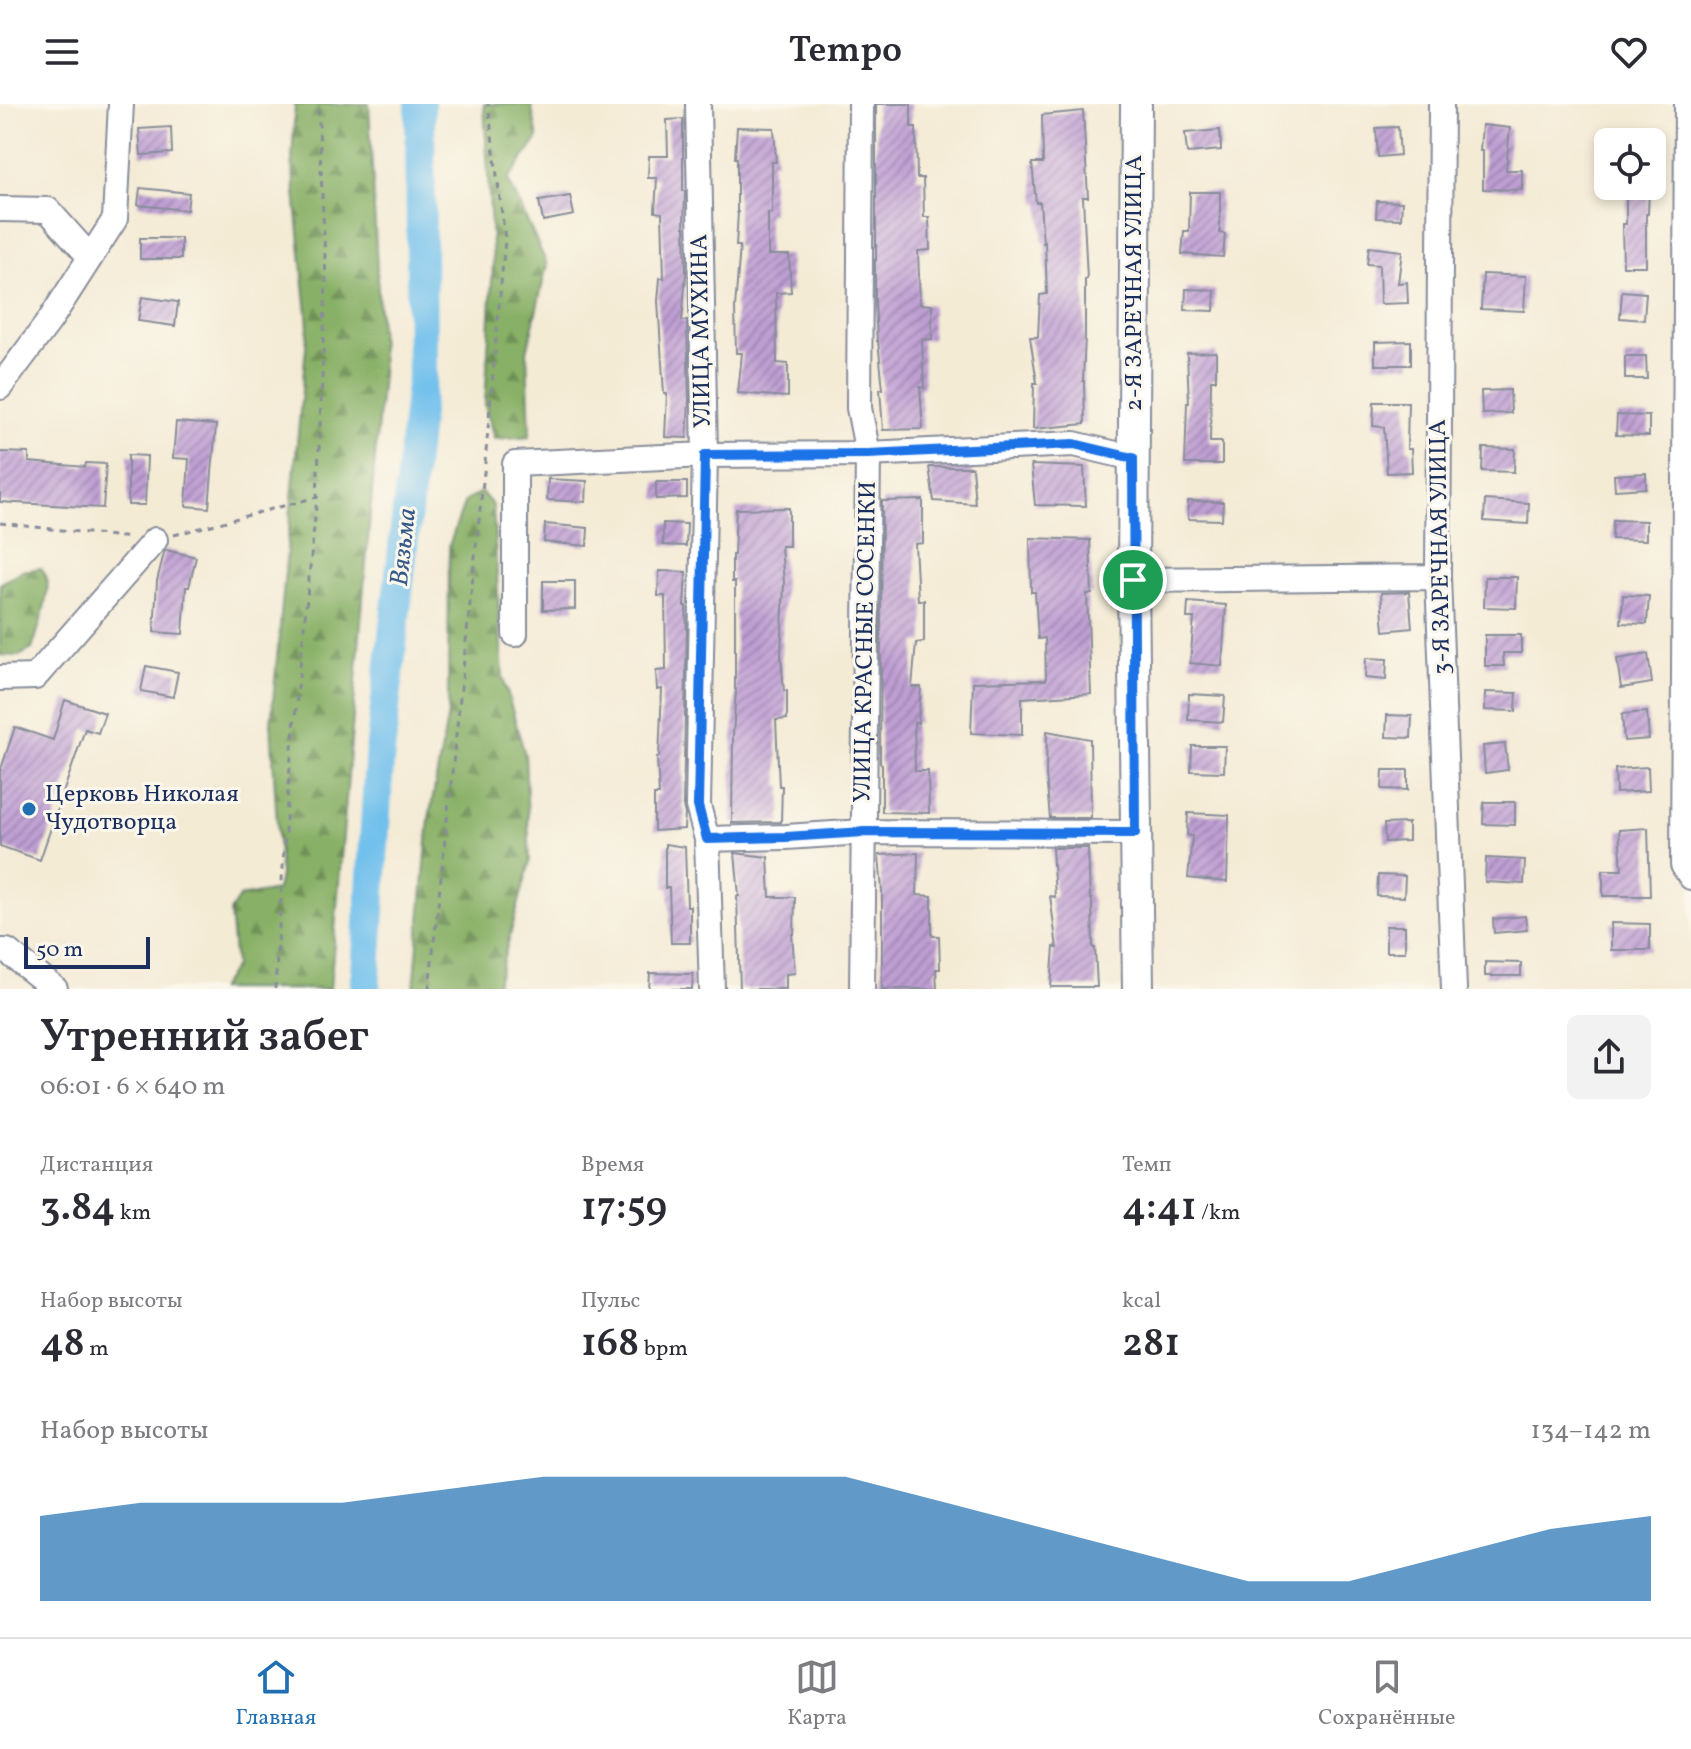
<!DOCTYPE html>
<html lang="ru">
<head>
<meta charset="utf-8">
<style>
	body { margin:0; font-family:Vollkorn,serif; background:#f2f2f3; color:#2b2b33; height:100vh; display:flex; flex-direction:column; font-size:30px; white-space:nowrap }
	* { box-sizing:border-box; margin:0 }
	p { font-size:26px; color:#7c7c81 }
	.icon { flex:none; width:44px; height:44px; fill:none; stroke:currentColor; stroke-width:2; stroke-linecap:round; stroke-linejoin:round }
	.map { position:relative; height:885px; overflow:hidden }
	.details { display:flex; flex-direction:column; background:#fff; flex:1 }
	.details>* { flex:none }
	.controls { position:absolute; left:1594px; top:24px; display:grid; gap:16px }
	.controls a { display:grid; place-items:center; width:72px; height:72px; border-radius:12px; background:#fff; box-shadow:0 4px 12px #0003; font-size:40px }
	.scale { position:absolute; left:24px; bottom:20px; width:126px; box-sizing:border-box; padding-left:8px; border:4px solid #1b2f5e; border-top:0; font-size:22px; line-height:28px; white-space:nowrap; color:#1b2f5e; -webkit-text-stroke:6px #fbf7ec; paint-order:stroke }
	.pin { position:absolute; display:grid; place-items:center; width:68px; height:68px; color:#fff; margin:-34px; border:4px solid #fff; border-radius:50%; box-shadow:0 2px 8px #0007 }
	.round { display:grid; place-items:center; flex:none; width:84px; height:84px; border-radius:12px; background:#f2f2f3 }
	.head { display:flex; align-items:center; justify-content:space-between; height:136px; padding:0 40px }
	h1 { font-size:44px; font-weight:600; line-height:60px }
	.figures { display:grid; grid-template-columns:repeat(3,1fr); gap:12px; height:136px; padding:8px 40px }
	.figures div { display:grid; align-content:center }
	.figures b { font-size:40px; font-weight:600 }
	.figures small { font-size:22px; font-weight:400 }
	.figures p { font-size:22px }
	.chart { height:224px; padding:16px 40px }
	.chart p { display:flex; justify-content:space-between }
	.chart svg { width:100%; height:144px; margin-top:8px; fill:#1f6fb2; opacity:.7 }
	header { display:flex; justify-content:space-between; align-items:center; height:104px; padding:0 40px; background:#fff; font-size:36px; font-weight:600 }
	.menu { display:flex; justify-content:space-around; align-items:center; height:112px; border-top:2px solid #e1e1e2; background:#fff; font-size:22px; color:#7c7c81 }
	.menu a { display:grid; justify-items:center; gap:4px }
	.menu .active { color:#1f6fb2 }
	.map>svg:first-child { display:block }
	.forest { fill:url(#forest-firs); stroke:#527062; stroke-width:2 }
	.lines { fill:none; stroke-linecap:round; stroke-linejoin:round }
	.river { stroke:#71c0ec; stroke-width:30 }
	.building { fill:url(#building-hatch) }
	.minor-casing { stroke:#888d9a; stroke-width:28 }
	.major-casing { stroke:#888d9a; stroke-width:34 }
	.path { stroke:#888d9a; stroke-width:3; stroke-dasharray:6 6; stroke-linecap:butt }
	.minor { stroke:#fff; stroke-width:24 }
	.major { stroke:#fff; stroke-width:30 }
	.route-casing { stroke:#fff; stroke-width:16 }
	.route { stroke:#1a73e8; stroke-width:10 }
	.poi-dot { fill:#1f6fb2; stroke:#fbf7ec; stroke-width:3 }
	.labels { text-anchor:middle; dominant-baseline:central; stroke-width:6; stroke-linejoin:round; paint-order:stroke }
	.street-label { font-size:24px; fill:#1b2f5e; stroke:#fbf7ec }
	.poi-label { font-size:24px; fill:#1b2f5e; stroke:#fbf7ec; text-anchor:start }
	.water-label { font-size:26px; font-style:italic; fill:#355a89; stroke:#fbf7ec }
</style>
</head>
<body>
<header><svg class="icon" aria-label="menu" viewBox="0 0 24 24"><path d="M4 6h16M4 12h16M4 18h16"/></svg>Tempo<svg class="icon" aria-label="heart" viewBox="0 0 24 24"><path d="M12 20l-8-8c-3-5 5-10 8-4 3-6 11-1 8 4z"/></svg></header>
<div class="map">
<svg width="1691" height="885" viewBox="0 0 1691 885">
	<defs>
		<pattern id="forest-firs" width="22" height="20" patternUnits="userSpaceOnUse" patternTransform="scale(2)"><rect width="22" height="20" fill="#88b066"/><path d="M5 1l3.5 6h-7zM16 11l3.5 6h-7z" fill="#6e9057"/></pattern>
		<pattern id="building-hatch" width="6" height="6" patternUnits="userSpaceOnUse" patternTransform="scale(2)"><rect width="6" height="6" fill="#bf9fd3"/><path d="M-1 1l2-2M0 6l6-6M5 7l2-2" fill="none" stroke="#9a82ae"/></pattern>
	</defs>
	<rect width="100%" height="100%" fill="#fbf7ec"/>
	<filter id="ink" filterUnits="userSpaceOnUse"><feTurbulence type="fractalNoise" baseFrequency=".0125" numOctaves="2"/><feDisplacementMap in="SourceGraphic" scale="16" xChannelSelector="R" yChannelSelector="G"/><feConvolveMatrix kernelMatrix="1 2 1 2 8 2 1 2 1" color-interpolation-filters="sRGB"/></filter>
	<filter id="wash" filterUnits="userSpaceOnUse"><feTurbulence type="fractalNoise" baseFrequency=".006" numOctaves="4" result="noise"/><feDisplacementMap in="SourceGraphic" scale="32" xChannelSelector="R" yChannelSelector="G"/><feGaussianBlur stdDeviation="1.8" result="paint"/><feColorMatrix in="noise" values="0 0 0 0 0 0 0 0 0 0 0 0 0 0 0 0 0 1.4 0 .05"/><feComposite in="paint" operator="in"/></filter>
	<g filter="url(#wash)">
		<rect width="100%" height="100%" fill="#f4ebd5"/>
		<path class="forest" d="M295 0H369L382 270 330 885H219L235 862 230 808 239 793 277 786 280 771 271 619 308 221 292 57Z
			M484 0H531L538 34 508 76 547 160 527 248 530 332 494 335 485 301 493 159Z
			M481 388 493 402 503 574 525 651 530 758 497 879 493 885H414L429 715 448 609 449 442 465 397Z
			M41 464C44 469 46 470 47 475 50 490 37 530 32 545L19 552 0 551V480L22 467Z"/>
		<g class="lines">
			<path class="river" d="M365 885 379 658 422 273 420 0"/>
		</g>
		<g id="blocks">
			<path class="building" d="M876 0H911V23H916L917 74H923L924 113H929L930 146 918 147 920 200 932 201V235L922 236 924 284 920 283 923 325 883 326 880 285H883L878 237H877L875 197V156H876Z
				M1083 7 1088 93H1083L1087 175H1085V231L1083 277H1084L1085 320 1033 325 1034 279H1037L1030 233H1038L1040 191 1047 190 1045 138 1043 139 1040 98 1036 99 1032 59H1043L1042 11Z
				M683 15V87H685L684 123H685L686 170 682 217H687L689 296 687 334 665 333 667 290H664L658 197 660 174H664L662 109 655 108 657 74H648L649 52H668L667 16Z
				M1482 21 1510 24 1506 66H1522V86L1483 85V47H1480Z
				M171 23 172 49 141 51 139 25Z
				M737 23 774 24 776 58H772V109H768V151H789L791 188 776 189 777 259 788 260V293L738 289 742 249H736L735 204 740 142H736L738 108H737V54H735Z
				M1398 23 1400 51 1378 53 1376 24Z
				M1220 26 1221 46 1187 49 1185 29Z
				M140 84 189 89 187 106 138 101Z
				M1626 84H1649L1648 110H1646V162H1623L1622 120H1626Z
				M1190 88H1220V129L1225 130 1223 153 1182 150 1184 127H1189Z
				M570 92 574 111 543 117 539 97Z
				M1377 97 1402 98 1401 115 1376 114Z
				M140 134H181V155H140Z
				M1369 143 1402 147 1398 179 1407 178 1408 199 1380 200 1379 161 1367 160Z
				M1483 170 1526 172 1524 207 1481 205Z
				M1186 185 1215 186 1214 207 1185 206Z
				M1622 187 1646 189 1644 216 1620 214Z
				M142 193 178 198 175 222 138 217Z
				M1411 237V261H1375V238Z
				M1216 248V276H1211L1210 338H1222V360H1185L1187 299H1189L1187 249Z
				M1625 252H1646L1647 275H1625Z
				M1510 286 1511 309 1482 310 1481 287Z
				M1374 298H1408L1407 345H1411L1412 368 1387 369 1384 323 1373 322Z
				M1617 311 1649 312V332L1616 331Z
				M176 318 216 321 209 404 186 402 189 355 173 354Z
				M1483 344 1515 345 1514 368 1482 367Z
				M0 348 29 349V358L85 363 86 359 106 360 103 404 0 398Z
				M128 351 147 352 145 401H128Z
				M1031 361 1084 363 1086 402 1035 401Z
				M929 363H972L975 400 934 397Z
				M1646 369V384L1615 386 1614 371Z
				M548 375 587 377 586 398 547 396Z
				M656 378H687V394L656 395Z
				M923 396V439L915 440 918 496H924V538L916 539 912 583H921L918 619 914 618 915 667H928L929 709 882 708V660L880 659 882 397Z
				M1485 396 1529 399 1528 420 1484 417Z
				M1188 397 1223 398 1222 416 1188 415Z
				M789 404V442H781L784 479 781 552 784 587H787V615L776 616 779 682H782L781 718 732 719 733 632 736 585H735V478H732V451H734L736 405Z
				M1613 416 1646 417V436L1612 435Z
				M663 419 687 420 686 442 663 441Z
				M545 420 588 424 587 442 544 438Z
				M1030 434 1090 436 1092 490H1087L1091 590 1022 594V631L971 629 973 578 1046 576 1045 534 1038 535 1035 488H1031Z
				M166 446 196 453 189 483H186L183 530 154 528 157 477 164 449Z
				M659 467 686 468 684 502H686L687 525 683 702 685 710 684 725 654 727V691H659L657 653H659L662 585 657 586 656 567 666 566 665 492H658Z
				M1485 473H1517L1516 504 1484 503Z
				M543 477H575V505L543 506Z
				M1409 488 1412 524 1384 527 1381 489Z
				M1623 491 1649 492 1647 520 1621 519Z
				M1188 498 1226 501 1222 562 1190 559 1194 514H1187Z
				M1485 531H1521V549H1503L1504 562H1485Z
				M1648 550 1652 579 1621 584 1617 555Z
				M1366 554 1387 555 1386 576 1365 574Z
				M146 562 178 568 173 593 141 587Z
				M1485 588 1517 589 1516 607 1485 606Z
				M1189 590 1225 592 1223 618 1188 616Z
				M65 596 105 609 98 629 85 625 40 756 0 742V668L15 623 53 636Z
				M1647 608 1649 635 1624 637 1622 610Z
				M1387 611 1412 612 1411 634 1386 633Z
				M1047 627 1090 635 1091 714H1050L1046 671Z
				M1505 640 1508 666 1485 669 1483 642Z
				M1192 642H1225L1224 668 1191 667Z
				M1648 663 1649 687 1616 689 1615 665Z
				M1383 666H1408V686L1382 685Z
				M1484 698H1515V721L1483 720Z
				M1188 709 1229 711 1227 778 1188 774 1192 732 1187 731Z
				M1408 719V737L1385 738 1384 720Z
				M1648 724 1650 792H1603V766H1622L1619 726Z
				M665 740 685 743 687 802H690V839H671L669 784H665Z
				M1052 744H1088L1090 795H1092L1093 844H1095L1097 883H1051L1054 843 1057 844 1050 792 1055 793Z
				M735 749 768 753 770 793H795L794 830H792L795 869 786 870V885H740L737 792H739Z
				M918 749 917 791 932 792V832H939L940 865H936L937 885H882V787L879 751Z
				M1486 754 1525 756 1524 780 1485 778Z
				M1378 771 1405 772 1404 793 1377 792Z
				M1525 812 1527 826 1494 829 1493 815Z
				M1611 819 1650 820V846H1611Z
				M1386 822H1405V848H1386Z
				M1485 858 1521 859V872H1485Z
				M650 869 693 870 692 885H649Z"/>
		</g>
	</g>
	<g filter="url(#ink)">
		<use href="#blocks" fill-opacity="0" stroke="#888d9a" stroke-width="2"/>
		<g class="lines">
			<defs>
				<path id="minor" d="M698 0 705 351 698 702 707 735 712 885
					M861 0 859 304 868 350 862 885
					M1441 0 1438 473 1454 885
					M1687 0 1683 761 1691 773
					M0 105 48 106 90 153
					M0 283 50 216 115 115 121 0
					M1133 476 1438 473
					M515 530V360L705 351 868 350 1074 340 1133 354
					M0 574 35 573 155 436
					M707 735 786 733 864 728 1135 729
					M0 847H7L55 885"/>
				<path id="major" d="M1136 0 1133 476 1138 885"/>
			</defs>
			<use href="#minor" class="minor-casing"/>
			<use href="#major" class="major-casing"/>
			<path class="path" d="M0 419 131 434
				M174 431 317 393
				M275 885 288 684 317 393 326 178 318 0
				M429 885 485 359 505 135 488 0"/>
			<use href="#minor" class="minor"/>
			<use href="#major" class="major"/>
		</g>
	</g>
	<g class="lines" filter="url(#ink)">
		<defs>
			<path id="route" d="M1074 340 1133 354 1135 729 864 728 786 733 707 735 698 702 705 351 868 350Z"/>
		</defs>
		<use href="#route" class="route-casing"/>
		<use href="#route" class="route"/>
	</g>
	<circle class="poi-dot" cx="29" cy="705" r="8"/>
	<g class="labels">
		<g class="street-label">
			<text transform="translate(1135 179) rotate(-90)">2-Я ЗАРЕЧНАЯ УЛИЦА</text>
			<text transform="translate(702 227) rotate(-91)">УЛИЦА МУХИНА</text>
			<text transform="translate(1441 443) rotate(-91)">3-Я ЗАРЕЧНАЯ УЛИЦА</text>
			<text transform="translate(866 538) rotate(-89)">УЛИЦА КРАСНЫЕ СОСЕНКИ</text>
		</g>
		<g class="poi-label">
			<text x="45" y="691">Церковь Николая<tspan x="45" dy="28">Чудотворца</tspan></text>
		</g>
		<g class="water-label">
			<text transform="translate(404 443) rotate(-84)">Вязьма</text>
		</g>
	</g>
</svg>
<div class="controls">
<a><svg class="icon" aria-label="locate" viewBox="0 0 24 24"><circle cx="12" cy="12" r="6"/><path d="M12 2v4M12 18v4M2 12h4M18 12h4"/></svg></a>
</div>
<div class="scale">50 m</div>
<div class="pin" style="left:1133px;top:476px;background:#1e9e55"><svg class="icon" aria-label="arrive" viewBox="0 0 24 24"><path d="M6 21V4h12l-3 4 3 4H6"/></svg></div>
</div>
<section class="details">
<div class="head"><div><h1>Утренний забег</h1><p>06:01 · 6 × 640 m</p></div><a class="round"><svg class="icon" aria-label="share" viewBox="0 0 24 24"><path d="M12 15V3M7 8l5-5 5 5M5 13v7h14v-7"/></svg></a></div>
<div class="figures">
<div><p>Дистанция</p><b>3.84<small> km</small></b></div>
<div><p>Время</p><b>17:59</b></div>
<div><p>Темп</p><b>4:41<small> /km</small></b></div>
</div>
<div class="figures">
<div><p>Набор высоты</p><b>48<small> m</small></b></div>
<div><p>Пульс</p><b>168<small> bpm</small></b></div>
<div><p>kcal</p><b>281</b></div>
</div>
<div class="chart"><p><span>Набор высоты</span>134–142 m</p>
<svg viewBox="0 0 160 44" preserveAspectRatio="none"><path d="M0 44V18L10 14L20 14L30 14L40 10L50 6L60 6L70 6L80 6L90 14L100 22L110 30L120 38L130 38L140 30L150 22L160 18V44z"/></svg>
</div>
</section>
<nav class="menu">
<a class="active"><svg class="icon" aria-label="home" viewBox="0 0 24 24"><path d="M3 11l9-7 9 7M6 9v11h12V9"/></svg>Главная</a>
<a><svg class="icon" aria-label="map" viewBox="0 0 24 24"><path d="M3 6l6-2 6 2 6-2v14l-6 2-6-2-6 2zM9 4v14M15 6v14"/></svg>Карта</a>
<a><svg class="icon" aria-label="saved" viewBox="0 0 24 24"><path d="M7 4h10v16l-5-4-5 4z"/></svg>Сохранённые</a>
</nav>
</body>
</html>
